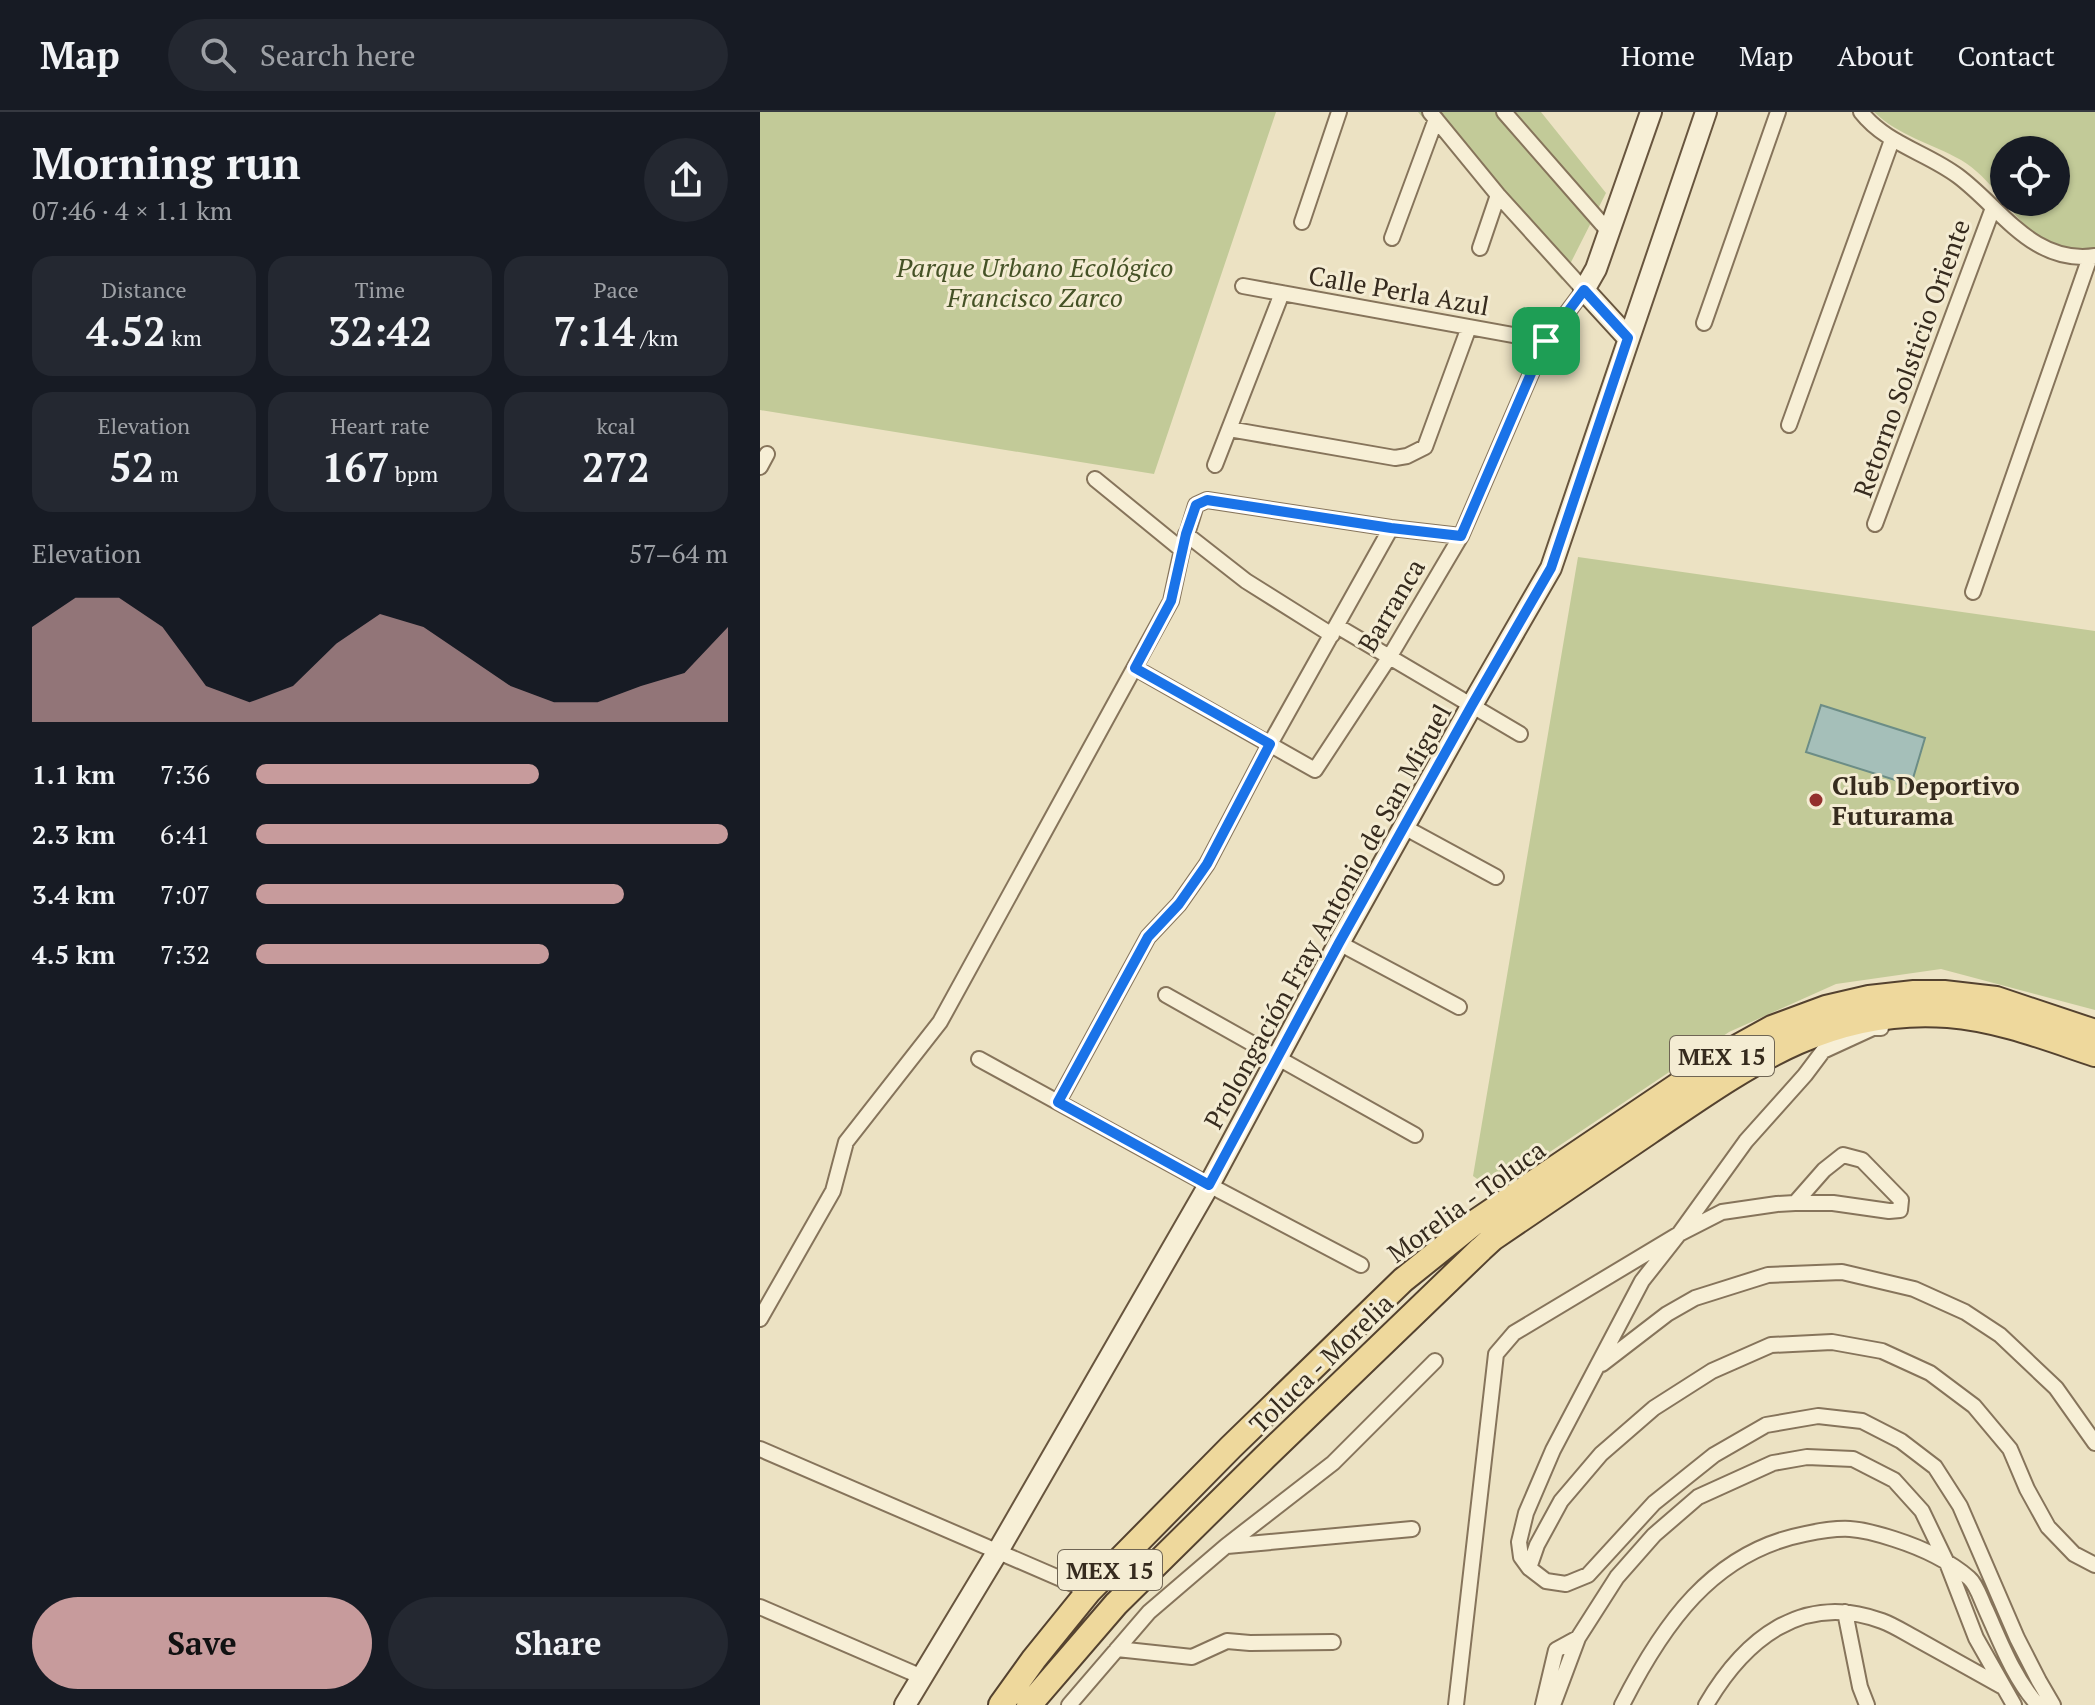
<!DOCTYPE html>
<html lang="en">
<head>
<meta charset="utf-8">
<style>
	body { margin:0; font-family:"PT Serif",serif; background:#242831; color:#f1f3f6; height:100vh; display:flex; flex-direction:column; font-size:30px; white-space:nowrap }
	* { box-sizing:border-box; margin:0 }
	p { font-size:26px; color:#9ea1a6 }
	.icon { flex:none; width:44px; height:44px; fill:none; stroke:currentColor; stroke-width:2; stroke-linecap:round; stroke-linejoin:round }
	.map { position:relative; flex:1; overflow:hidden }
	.details { display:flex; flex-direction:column; background:#171b24; width:760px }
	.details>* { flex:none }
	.fabs { position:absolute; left:1230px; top:24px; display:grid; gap:16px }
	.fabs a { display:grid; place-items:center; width:80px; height:80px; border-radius:50%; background:#171b24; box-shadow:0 2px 6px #0004; font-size:40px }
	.pin { position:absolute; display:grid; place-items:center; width:68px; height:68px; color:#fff; margin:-34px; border-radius:16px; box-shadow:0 4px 12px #0006 }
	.round { display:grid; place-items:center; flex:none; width:84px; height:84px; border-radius:42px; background:#242831 }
	.summary { display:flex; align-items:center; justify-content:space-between; height:136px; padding:0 32px }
	h1 { font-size:44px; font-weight:700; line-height:60px }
	.figures { display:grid; grid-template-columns:repeat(3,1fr); gap:12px; height:136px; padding:8px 32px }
	.figures div { display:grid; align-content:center; border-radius:20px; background:#242831; text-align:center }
	.figures b { font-size:40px; font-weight:700 }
	.figures small { font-size:22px; font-weight:400 }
	.figures p { font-size:22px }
	.chart { height:224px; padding:16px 32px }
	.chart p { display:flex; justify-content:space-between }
	.chart svg { width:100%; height:144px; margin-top:8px; fill:#c79b9c; opacity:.7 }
	.cta { display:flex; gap:16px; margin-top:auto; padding:16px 32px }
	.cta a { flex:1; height:92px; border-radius:48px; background:#c79b9c; color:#111; font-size:32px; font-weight:700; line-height:92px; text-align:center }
	.cta a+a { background:#242831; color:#f1f3f6 }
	ul { padding:0 32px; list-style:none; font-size:26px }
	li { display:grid; grid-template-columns:128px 96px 1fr; align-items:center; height:60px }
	li i { height:20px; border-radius:10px; background:#c79b9c }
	header { display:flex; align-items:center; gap:48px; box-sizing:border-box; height:112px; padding:0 40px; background:#171b24; border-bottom:2px solid #363941 }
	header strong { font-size:38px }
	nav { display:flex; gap:44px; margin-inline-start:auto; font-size:28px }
	.search { width:560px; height:72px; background:#242831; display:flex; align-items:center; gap:20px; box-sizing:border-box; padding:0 28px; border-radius:44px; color:#9ea1a6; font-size:30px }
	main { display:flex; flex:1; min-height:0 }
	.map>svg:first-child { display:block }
	.green { fill:#c2ca98; fill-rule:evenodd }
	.water { fill:#a5bfb9; stroke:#6c8d86; stroke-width:2 }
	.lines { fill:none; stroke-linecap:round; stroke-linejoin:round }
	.street-casing { stroke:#86745b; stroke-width:18 }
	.secondary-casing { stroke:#68553e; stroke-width:24 }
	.primary-casing { stroke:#54422f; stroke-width:28 }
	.street { stroke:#f7efd6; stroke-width:14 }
	.secondary { stroke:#f7efd6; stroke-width:20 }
	.primary { stroke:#eed89c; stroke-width:24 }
	.route-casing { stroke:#fff; stroke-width:16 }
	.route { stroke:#1a73e8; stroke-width:10 }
	.poi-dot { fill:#93302d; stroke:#f4ecd3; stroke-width:3 }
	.labels { text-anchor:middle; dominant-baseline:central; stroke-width:6; stroke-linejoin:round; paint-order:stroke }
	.shield { fill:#f4ecd3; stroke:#6f6554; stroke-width:2 }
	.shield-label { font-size:24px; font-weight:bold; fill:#362b1e }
	.park-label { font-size:26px; font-style:italic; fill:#455226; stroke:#f4ecd3 }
	.street-label { font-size:26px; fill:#362b1e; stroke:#f4ecd3 }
	.poi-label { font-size:26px; font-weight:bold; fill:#362b1e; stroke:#f4ecd3; text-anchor:start }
</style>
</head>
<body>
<header>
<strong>Map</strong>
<div class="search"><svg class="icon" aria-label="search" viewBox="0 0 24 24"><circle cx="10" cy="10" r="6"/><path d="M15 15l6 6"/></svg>Search here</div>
<nav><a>Home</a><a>Map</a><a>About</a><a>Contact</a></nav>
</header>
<main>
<section class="details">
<div class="summary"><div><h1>Morning run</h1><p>07:46 · 4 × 1.1 km</p></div><a class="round"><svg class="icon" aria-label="share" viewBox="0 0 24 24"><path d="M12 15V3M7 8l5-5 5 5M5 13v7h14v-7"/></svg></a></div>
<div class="figures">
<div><p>Distance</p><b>4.52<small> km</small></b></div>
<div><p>Time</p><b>32:42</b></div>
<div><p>Pace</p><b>7:14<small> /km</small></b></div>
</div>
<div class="figures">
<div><p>Elevation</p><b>52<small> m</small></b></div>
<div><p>Heart rate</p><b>167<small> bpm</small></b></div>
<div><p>kcal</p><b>272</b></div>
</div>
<div class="chart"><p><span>Elevation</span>57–64 m</p>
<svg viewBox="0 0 160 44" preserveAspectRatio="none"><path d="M0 44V15L10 6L20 6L30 15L40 33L50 38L60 33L70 20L80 11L90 15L100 24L110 33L120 38L130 38L140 33L150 29L160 15V44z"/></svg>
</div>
<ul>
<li><b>1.1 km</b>7:36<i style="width:60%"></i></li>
<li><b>2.3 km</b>6:41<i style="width:100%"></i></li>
<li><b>3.4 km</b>7:07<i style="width:78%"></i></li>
<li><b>4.5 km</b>7:32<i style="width:62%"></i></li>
</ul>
<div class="cta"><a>Save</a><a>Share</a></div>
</section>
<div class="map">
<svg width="1335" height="1593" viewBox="0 0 1335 1593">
	<rect width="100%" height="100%" fill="#ece2c3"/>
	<path class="green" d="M0 0H516L394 362 0 298Z
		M658 0H781L846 81 802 168Z
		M1114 0H1335V138C1265 149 1249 76 1201 48 1171 31 1139 24 1114 0ZM1244 38H1296V90H1244Z
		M818 445 1335 519V898L1181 857 1076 872 969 920 733 1078 713 1064Z"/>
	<path class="water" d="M1061 593 1165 626 1151 673 1046 640Z"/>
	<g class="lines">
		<defs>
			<path id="street" d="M744 0 849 120
				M1101 0C1126 32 1166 40 1198 64 1241 96 1273 153 1335 144
				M542 110 579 0
				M632 126 676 7
				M720 136 738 83
				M483 174 786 229
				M944 211 1018 0
				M1029 313 1132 28
				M469 317 635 346 647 344 665 335 709 215
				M455 353 522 181
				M0 355 7 342
				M335 367 422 438
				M1115 412 1233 96
				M426 422 486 469 572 523
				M1213 480 1330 145
				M577 514 760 622
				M375 556 555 658 630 544 701 424 779 243 786 229 824 178 738 83 670 0
				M644 715 736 765
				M579 831 699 895
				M406 883 655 1023
				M1121 916H1113L1063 939 1045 963 986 1029 919 1122 882 1169 793 1338 766 1401 759 1430 761 1445 769 1456 786 1469 806 1472 828 1463 894 1391 954 1343 1006 1313 1058 1304 1102 1309 1141 1329 1175 1355 1200 1394 1257 1526 1279 1569 1293 1593
				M219 947 449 1073 601 1153
				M298 990 388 825 419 792 447 752 510 632 631 416
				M0 1207 73 1079 86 1030 180 910 411 489 422 438 436 393 447 388 631 416 701 424
				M842 1252 907 1202 935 1186 1008 1163 1082 1160 1154 1177 1205 1200 1240 1223 1296 1276 1335 1331
				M0 1337 329 1479
				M467 1434 652 1417
				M769 1456 777 1433 801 1389 841 1342 894 1296 952 1259 1011 1233 1072 1230 1122 1239 1170 1261 1214 1294 1250 1337 1267 1377 1288 1415 1314 1442 1335 1453
				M0 1495 162 1565
				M1085 1500 1100 1575 1107 1593
				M357 1537 432 1545 467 1529 490 1531 573 1530
				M309 1593 389 1500 466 1434 573 1351 675 1249
				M696 1593 736 1242 754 1221 919 1122 962 1100 1017 1092 1035 1091H1073L1129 1099 1140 1098 1141 1088 1102 1048 1083 1043 1064 1058 1035 1091
				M783 1593 796 1538 818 1526
				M793 1593 818 1526 857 1465 894 1423 938 1385 1013 1351 1047 1345 1093 1347 1134 1368 1162 1399 1187 1451 1216 1526 1254 1593
				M862 1593C902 1514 952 1440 1045 1422 1083 1414 1097 1415 1134 1427 1159 1435 1188 1448 1209 1466 1217 1473 1221 1488 1226 1498 1240 1529 1254 1567 1278 1593
				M946 1593C984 1528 1042 1479 1122 1509 1133 1513 1144 1520 1155 1526 1184 1542 1212 1558 1241 1574"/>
			<path id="secondary" d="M868 226 824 178 836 157 891 0
				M145 1593 238 1439 449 1073 579 831 712 593 791 456 946 0"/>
			<path id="primary" d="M241 1593 274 1547 329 1479 471 1335 643 1168 714 1111 963 943 1012 916 1066 896 1109 886 1154 881H1184L1236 887 1335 920
				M269 1593 356 1492 505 1345 721 1137 733 1126C785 1091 837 1055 889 1020 985 955 1066 894 1188 903 1239 907 1287 926 1335 942"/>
		</defs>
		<use href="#street" class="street-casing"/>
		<use href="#secondary" class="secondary-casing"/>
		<use href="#primary" class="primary-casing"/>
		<use href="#street" class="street"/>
		<use href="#secondary" class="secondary"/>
		<use href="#primary" class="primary"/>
	</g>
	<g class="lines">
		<defs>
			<path id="route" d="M824 178 868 226 791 456 712 593 579 831 449 1073 298 990 388 825 419 792 447 752 510 632 375 556 411 489 426 422 436 393 447 388 631 416 701 424 779 243 786 229Z"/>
		</defs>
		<use href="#route" class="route-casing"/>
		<use href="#route" class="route"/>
	</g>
	<circle class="poi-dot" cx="1056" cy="688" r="8"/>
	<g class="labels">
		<g class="shield">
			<rect x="910" y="924" width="104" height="40" rx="6"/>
			<rect x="298" y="1438" width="104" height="40" rx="6"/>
		</g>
		<g class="shield-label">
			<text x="962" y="944">MEX 15</text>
			<text x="350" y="1458">MEX 15</text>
		</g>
		<g class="park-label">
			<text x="275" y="155">Parque Urbano Ecológico<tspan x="275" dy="30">Francisco Zarco</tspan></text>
		</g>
		<g class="street-label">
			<text transform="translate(639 178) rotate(10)">Calle Perla Azul</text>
			<text transform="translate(1151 246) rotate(-70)">Retorno Solsticio Oriente</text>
			<text transform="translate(631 493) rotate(-59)">Barranca</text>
			<text transform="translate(567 804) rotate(-61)">Prolongación Fray Antonio de San Miguel</text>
			<text transform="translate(706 1089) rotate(-36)">Morelia - Toluca</text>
			<text transform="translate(561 1251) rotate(-44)">Toluca - Morelia</text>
		</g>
		<g class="poi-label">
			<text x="1072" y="673">Club Deportivo<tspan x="1072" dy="30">Futurama</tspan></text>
		</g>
	</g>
</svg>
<div class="fabs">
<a><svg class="icon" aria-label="locate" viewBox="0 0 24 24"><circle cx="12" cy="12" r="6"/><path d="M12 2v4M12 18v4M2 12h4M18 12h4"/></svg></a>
</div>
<div class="pin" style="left:786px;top:229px;background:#1e9e55"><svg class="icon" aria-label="arrive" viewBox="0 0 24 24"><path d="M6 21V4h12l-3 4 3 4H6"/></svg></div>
</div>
</main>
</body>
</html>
